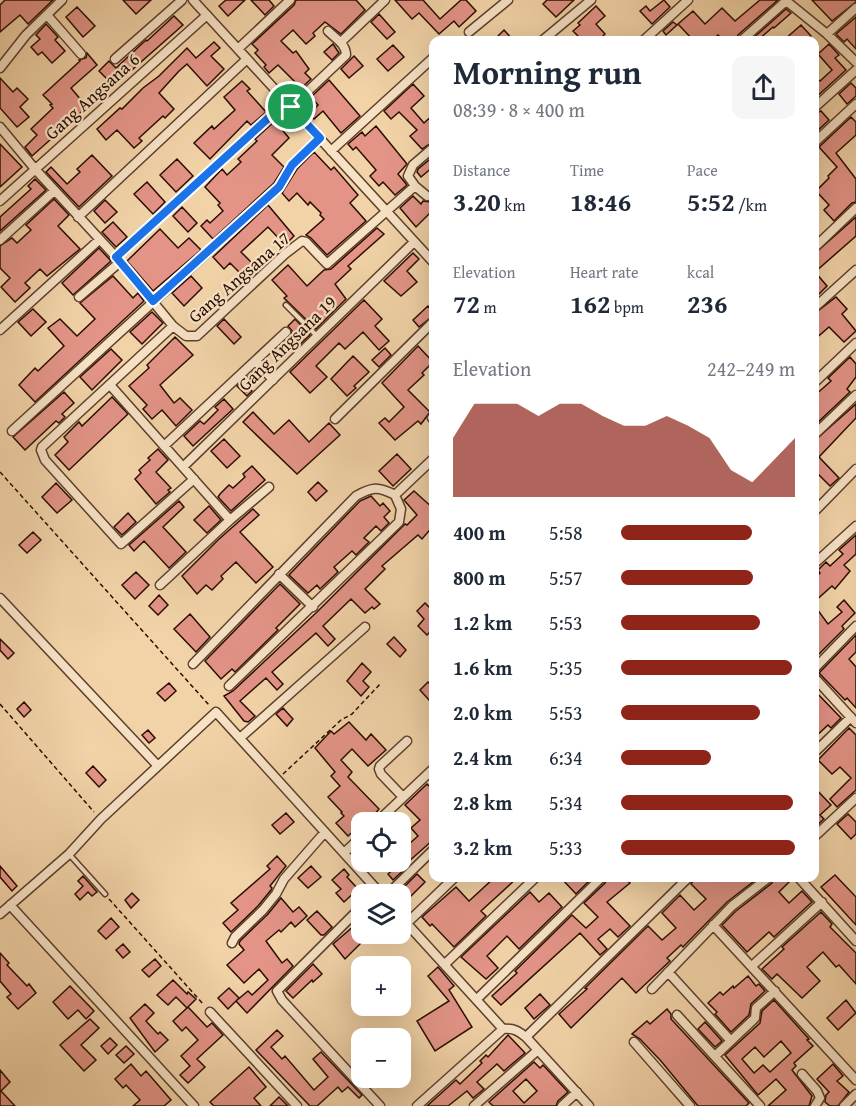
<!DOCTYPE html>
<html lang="en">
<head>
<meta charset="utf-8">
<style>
	body { margin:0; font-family:"Gentium Book Plus",serif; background:#f6f6f7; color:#1f2937; height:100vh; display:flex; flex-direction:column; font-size:22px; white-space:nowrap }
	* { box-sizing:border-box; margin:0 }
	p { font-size:20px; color:#747a83 }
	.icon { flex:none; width:33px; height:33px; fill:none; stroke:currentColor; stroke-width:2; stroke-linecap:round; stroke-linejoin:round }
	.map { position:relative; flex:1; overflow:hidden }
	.drawer { position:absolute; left:429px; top:36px; width:390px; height:846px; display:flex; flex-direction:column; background:#fff; border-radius:12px; box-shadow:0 6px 24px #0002 }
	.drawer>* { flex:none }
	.controls { position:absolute; left:351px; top:812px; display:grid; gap:12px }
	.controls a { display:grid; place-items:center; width:60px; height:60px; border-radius:12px; background:#fff; box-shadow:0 6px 24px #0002; font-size:30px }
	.pin { position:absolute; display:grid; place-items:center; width:51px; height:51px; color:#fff; margin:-26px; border:3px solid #fff; border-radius:50%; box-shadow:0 2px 6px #0007 }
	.round { display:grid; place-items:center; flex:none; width:63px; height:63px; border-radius:12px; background:#f6f6f7 }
	.head { display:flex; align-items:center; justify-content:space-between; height:102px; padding:0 24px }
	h1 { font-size:33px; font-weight:700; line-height:45px }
	.figures { display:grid; grid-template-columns:repeat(3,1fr); gap:9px; height:102px; padding:6px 24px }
	.figures div { display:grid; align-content:center }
	.figures b { font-size:26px; font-weight:700 }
	.figures small { font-size:16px; font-weight:400 }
	.figures p { font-size:16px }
	.chart { height:168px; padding:12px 24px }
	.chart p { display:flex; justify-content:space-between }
	.chart svg { width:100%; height:108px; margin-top:6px; fill:#8f2418; opacity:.7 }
	ul { padding:0 24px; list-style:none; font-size:20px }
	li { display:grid; grid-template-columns:96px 72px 1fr; align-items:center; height:45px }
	li i { height:15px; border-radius:8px; background:#8f2418 }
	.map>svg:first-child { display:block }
	.building { fill:#e39487; stroke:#2a0d00; stroke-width:1.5; fill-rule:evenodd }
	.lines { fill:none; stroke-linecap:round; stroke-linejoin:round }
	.lane-casing { stroke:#5c3e2a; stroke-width:7 }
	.street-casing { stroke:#5c3e2a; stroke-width:11 }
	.path { stroke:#2a0d00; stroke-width:1.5; stroke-dasharray:4.5 3; stroke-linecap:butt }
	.lane { stroke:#f7e2c6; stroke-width:4 }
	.street { stroke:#f7e2c6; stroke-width:8 }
	.route-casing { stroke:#fff; stroke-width:12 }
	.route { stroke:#1a73e8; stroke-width:8 }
	.labels { text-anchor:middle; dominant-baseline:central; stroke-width:4.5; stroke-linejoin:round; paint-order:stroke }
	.street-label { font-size:18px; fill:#2a0d00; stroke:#f7e2c6 }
</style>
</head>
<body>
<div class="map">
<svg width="856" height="1106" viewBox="0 0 856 1106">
	<rect width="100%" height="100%" fill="#f2d3a8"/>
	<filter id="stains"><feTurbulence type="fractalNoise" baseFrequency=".00333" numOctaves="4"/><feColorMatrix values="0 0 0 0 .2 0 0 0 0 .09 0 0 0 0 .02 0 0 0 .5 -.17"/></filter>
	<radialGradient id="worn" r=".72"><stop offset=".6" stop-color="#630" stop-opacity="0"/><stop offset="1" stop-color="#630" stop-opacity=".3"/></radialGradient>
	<path class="building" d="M5 0H53L28 24 20 15 0 32V5Z
		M123 0H151L136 14Z
		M226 0H245L228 16 219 6Z
		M251 0H269L274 6 265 15Z
		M296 0H356L365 10 341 34 325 22 313 33 315 36 306 44 293 30 281 41 293 53 296 51 309 69 305 73 311 79 293 96 289 91 297 84 278 65 269 73 264 67 266 65 255 53 258 50 252 44 294 5Z
		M395 0H423L440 19 461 0H466L476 11 459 27 454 21 439 34 419 13 412 19Z
		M547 0H574L556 17 543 4Z
		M664 0 670 7 652 24 640 11 646 6 650 11Z
		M760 0H778L738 35 736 40H723L718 35 712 40H693L678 24 693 11 705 24 722 8 735 21Z
		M812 0H856V2L832 21Z
		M596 6 605 16 596 24 605 34 599 40H582L573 31 580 25 578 23Z
		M77 7 95 26 83 37 66 17Z
		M786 9 791 13 774 28 773 27 758 40H751Z
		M379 14 395 32 387 39 371 22Z
		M174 16 183 25 125 76 124 74 113 85 99 71 109 61 116 68 146 40 147 41Z
		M856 17V49L847 39 844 42 836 34Z
		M673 22 677 25 666 35 663 31Z
		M46 24 58 37 55 40 65 51 52 63 42 52 38 55 31 47 40 39 36 35Z
		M801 25 811 36 806 40H784Z
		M504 30 513 40H502L498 36Z
		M214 42 220 48 211 56 224 69 207 86 187 64 179 71 159 93 174 109 165 118 163 116 139 138 142 141 134 148 117 130 106 140 97 129 120 108 122 109 143 88 159 76 187 48 196 58Z
		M333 44 339 53 332 60 324 52Z
		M829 44 839 55 835 58 846 70 814 99V76L820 81 832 70 818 54Z
		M393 45 404 57 388 71 377 59Z
		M87 53 97 65 71 88 87 107 32 156 25 147 37 135 31 129 53 108 50 105 52 104 43 95 80 61 79 60 86 58Z
		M354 56 363 66 349 78 341 69Z
		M0 78 13 92 17 88 28 99 20 107 29 117 17 127 0 108Z
		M329 80 360 116 341 133 323 111 314 119 309 114 318 105 311 97Z
		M242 81 250 89 247 91 266 112 251 125 247 121 210 159 194 143 212 126 214 129 235 110 224 97Z
		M851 83 856 88V96L847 104 839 94Z
		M413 84 424 96 411 108 424 123 434 114V141L422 149 410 136 417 130 399 112 391 119 384 111Z
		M821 111 829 120 814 134V114Z
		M851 117 856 122V135L836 153 856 179V202L852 203 834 221 824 210 829 205 816 191 829 178 828 176 837 167 819 147Z
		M275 121 289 138 272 155 284 167 274 183 213 239 201 226 207 220 210 223 223 211 218 205 220 203 205 187 222 169 227 175 241 162 238 159 257 141 255 139Z
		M376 126 407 164 398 174 407 185 395 195 383 182 379 186 370 176 376 170 356 147 353 150 348 144 362 132 365 136Z
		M0 144 22 167 0 187Z
		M314 152 331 170 334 167 358 195 350 203 366 221 327 255 311 238 306 235 324 219 320 215 321 213 310 202 308 205 297 193 289 201 282 193 297 169Z
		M92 155 112 176 79 207 46 172 51 167 67 184 80 172 77 169Z
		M434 156V166L421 177 417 172 418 169Z
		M177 159 193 176 176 192 160 175Z
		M35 179 46 190 0 231V217L31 189 28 186Z
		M147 182 165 202 153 214 134 194Z
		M434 192V209L416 227 400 208 413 196 421 204 423 201 430 202 433 198Z
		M54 199 69 215 58 226 80 249 47 276 40 269 25 283 30 288 15 302 1 287 10 278 0 268V246L12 238 17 243 31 230 26 225Z
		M105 200 117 212 105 223 94 211Z
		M268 205 294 236 285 245 268 227 241 252 255 266 244 277 230 263 224 269 213 257Z
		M182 207 197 223 188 232 173 216Z
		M856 217V236L815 272 827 286 814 299V254Z
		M113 222 127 237 116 247 102 232Z
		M377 228 384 234 348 266 351 269 335 284 346 299 316 329 284 298 287 296 272 280 288 265 307 286 324 270 331 269Z
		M160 229 178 248 189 238 201 250 153 291 127 261Z
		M99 248 111 261 73 295 62 283Z
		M413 253 419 259 407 271 417 282 401 296 384 281Z
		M113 276 133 298 138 293 144 301 35 402 19 385 35 368 38 371 64 346 48 328 60 319 77 336 95 319 80 303Z
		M191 276 202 288 184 306 172 293Z
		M836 297 847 309 842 314 856 331 844 342 829 327 814 340V322L818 319 814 314Z
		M364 300 382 319 375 326 389 341 379 350 363 332 345 349 339 343 316 366 327 377 310 393 290 372Z
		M428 306 434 312V315L419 327 413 320Z
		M33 309 46 322 31 336 18 322Z
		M152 312 163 323 142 344 130 332Z
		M224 319 241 337 234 344 217 326Z
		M295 319 310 335 298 346 290 337 292 331 288 326Z
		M175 337 193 355 160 385 174 403 180 398 192 410 176 426 162 410 152 419 143 409 147 405 129 386 149 368 147 365Z
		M418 346 433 362 422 373 424 375 408 390 430 412 421 424 418 421 395 440 379 423 385 418 389 422 404 407 382 383Z
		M385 348 391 355 379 367 372 360Z
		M111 349 122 360 92 390 80 377Z
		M353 356 369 372 354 386 356 388 347 396 331 379Z
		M850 357 856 364V377L847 389 850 392 814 426V396L831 381 828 378Z
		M255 370 261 377 249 388 252 391 247 396 237 386Z
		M64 392 74 403 62 414 65 417 59 423 56 421 25 450 13 437Z
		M112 397 128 414 69 470 55 455 68 442 64 437 79 422 82 426Z
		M224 399 233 409 193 446 184 436 200 421 204 424 218 410 215 407Z
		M856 404V418L819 457 839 478 830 486 814 470V441Z
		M253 412 274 434 289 420 309 442 329 423 340 435 297 474 243 422Z
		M224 439 240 456 227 468 211 451Z
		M158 449 168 460 156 472 171 488 168 490 170 492 156 504 135 479 141 473 139 470 150 460 148 458Z
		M397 454 411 469 393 486 379 471Z
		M252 466 265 480 231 511 218 497 220 494 229 485 233 488 245 477 243 474Z
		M318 482 327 491 316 501 308 492Z
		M56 483 72 500 57 513 42 497Z
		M414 491 434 509V525L422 539 418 535 382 566 385 569 365 589 380 604 374 609 372 607 365 613 351 599 323 626 335 639 328 646 316 633 272 672 283 684 277 690 266 678 240 701 255 716 248 722 244 721 224 696 233 691 317 612 405 524 407 525 417 515 404 500Z
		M371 496 380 506 383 503 390 511 384 517 389 523 381 531 376 526 364 538 369 542 356 555 352 551 334 567 338 572 320 589 317 585 308 593 289 575 360 501Z
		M179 501 184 507 163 527 186 552 169 568 144 541 134 551 129 545Z
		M209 506 221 520 207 533 194 520Z
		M253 509 259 515 240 532 273 567 256 583 236 562 221 576 223 579 212 590 206 585 197 594 182 576 218 540Z
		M128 513 136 522 122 535 114 527Z
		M33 532 41 540 27 553 19 545Z
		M856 535V554L844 565 850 571 835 589 832 586 814 602V578L820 573 818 570 826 562 830 566 843 554 839 550Z
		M136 572 149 585 135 599 122 585Z
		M280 584 300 604 276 628 278 630 235 672 232 669 221 679 205 661Z
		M159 595 168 605 158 615 149 606Z
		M844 600 855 613 842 626 844 629 814 659V605L828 624 842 612 837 607Z
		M425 603 434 612V628L427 635 418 626 424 619 417 611Z
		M190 614 210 637 196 652 174 629Z
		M856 635V652L849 659 856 667V708L847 698 845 700 819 673Z
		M394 637 406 650 400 657 387 644Z
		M0 639 14 653 8 659 0 650Z
		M362 663 371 672 363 681 369 687 361 696 347 681Z
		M428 682 434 688V696L429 700 420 690Z
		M169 683 176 691 165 701 157 693Z
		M814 690 841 718 831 728 828 725 814 738Z
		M24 702 31 710 24 717 17 709Z
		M283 708 293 719 287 726 276 714Z
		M349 722 366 740 371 734 386 750 368 766 352 749 341 760 352 772 348 777 379 809 368 822H362V830L358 831 356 829 348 836 336 823 344 816 341 813 342 812 328 797 340 786 331 776 335 772 315 748 331 731 334 734Z
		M849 728 856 735V790L837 807 830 799 851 778 840 767 832 774 818 760Z
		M148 730 155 738 149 743 142 735Z
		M93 766 106 780 99 787 86 773Z
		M434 783V839L407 863 409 865 393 880 388 874 398 865 393 861H400V852L418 836 411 828 420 820 405 805 427 784 430 787Z
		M814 787 831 805 820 815 824 819 814 828Z
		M286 813 294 822 280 834 272 825Z
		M848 814 856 822V834L851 839 837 824Z
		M277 856 286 866 270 886 272 888 271 890 258 906 231 932 223 923 238 910 231 903 270 869 267 866Z
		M0 866 17 886 12 891 0 877Z
		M311 866 321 877 308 888 298 878Z
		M344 869 349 875 347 877 358 889 344 902 336 893 341 889 332 880Z
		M417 874 425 882 407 900 399 892Z
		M835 875 856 897V925L821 887Z
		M83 876 97 892 92 896 88 892 80 900 75 894 83 886 78 881Z
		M494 878H517L481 911 486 916 454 947 432 924 430 926 422 917 456 887 469 901Z
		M561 878H592L576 894Z
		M607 878H625L630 883 607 902 630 926 618 937 610 929 598 939 607 949 600 955 580 933 501 1005 492 996 517 973 515 971 572 915 586 928 598 917 584 903 605 883Z
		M695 878H758L727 902 683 947 681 945 667 958 670 961 636 993 622 978 571 1028 559 1014 587 989 585 988 648 926 662 940 676 928 662 913 680 895 694 910 706 899 691 884Z
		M774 878H793L779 892 789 903 802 891 812 902 774 937 769 932 747 952 722 925 736 911 772 883Z
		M530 892 539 902 549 893 562 907 519 949 507 936 487 956 498 968 486 979 461 957Z
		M132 893 139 900 131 908 125 900Z
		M281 898 293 912 299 907 307 916 295 927 291 922 281 932 279 930 266 941 282 963 287 959 293 966 247 1013 236 1001 248 991 252 995 268 980 259 969 244 983 227 965 244 950 239 944 240 941 268 914Z
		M317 911 332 927 324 935H321L307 920Z
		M821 912 832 924 830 927 856 953V984L839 965 836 967 823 952 807 967 820 981 802 998 777 974 772 979 762 969 784 949 782 947Z
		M111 918 119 927 106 939 98 931Z
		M362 919V933L366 938 345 959 333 944Z
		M123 944 130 952 123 958 116 950Z
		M0 953 9 963 7 965 27 986 29 984 36 993 18 1009 7 997 11 994 0 981Z
		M155 959 161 966 149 977 142 970Z
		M313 964 322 974 313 982 312 980 293 998 286 991Z
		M438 967 454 986 449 990 472 1027 435 1051 417 1021 449 1001 428 976Z
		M748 976 756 986 759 984 765 991 751 1004 749 1015 731 1032 715 1014 717 1012 708 1003 720 992 723 995 733 986 734 988Z
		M173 980 187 994 188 992 196 999 187 1008 176 997 168 1005 157 995Z
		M70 986 94 1011 86 1019 78 1010 68 1019 53 1002Z
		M229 988 239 998 228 1009 218 998Z
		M540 994 550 1005 534 1019 525 1008Z
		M774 1000 809 1039 807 1040 813 1046 794 1063 796 1066 792 1070 812 1096 809 1106H768L786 1090 776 1079 758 1095 725 1055 760 1023 762 1011ZM781 1041 791 1053 770 1072 763 1065 754 1073 742 1059 755 1047 764 1057Z
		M846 1000 856 1013 838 1030 827 1018Z
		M145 1004 154 1013 146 1021 158 1034 160 1032 168 1040 155 1052 130 1018Z
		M188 1007 207 1027 212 1023 223 1035 197 1059 205 1067 188 1083 180 1075 190 1066 181 1056 198 1040 186 1027 182 1031 173 1021Z
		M667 1009 671 1014V1019L749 1103 746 1106H698L661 1061 640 1039 632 1034 647 1021 650 1024Z
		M90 1019 99 1028 81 1045 96 1060 84 1071 60 1045Z
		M705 1022 722 1041 715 1047 698 1029Z
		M277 1030 283 1036 271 1047 282 1059 285 1056 314 1090 328 1077 313 1059 321 1052 362 1095 359 1098 348 1087 342 1092 338 1087 317 1106H310L256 1050Z
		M508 1035 525 1053 504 1071 497 1064 477 1082 484 1089 473 1098 467 1091 448 1106H427L456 1080 460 1084 482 1063 480 1061 486 1055 488 1057Z
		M110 1038 117 1045 108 1054 101 1046Z
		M126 1046 134 1054 124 1063 116 1055Z
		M534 1062 540 1068 543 1065 568 1092 558 1101 556 1106H493L489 1102ZM526 1079 537 1091 524 1103 513 1091Z
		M131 1064 141 1076 146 1071 171 1100 164 1106H133L140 1100 126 1085 123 1088 115 1079Z
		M833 1064 843 1076 837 1081 849 1092 838 1106H830L825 1102 826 1095 829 1092 817 1079Z
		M249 1067 266 1087 254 1098 261 1106H214L210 1102Z
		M0 1070 10 1082 1 1091 15 1106H0Z
		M279 1097 288 1106H270Z"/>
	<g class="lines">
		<defs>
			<path id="lane" d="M286 305 317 336
				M69 854 105 894"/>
			<path id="street" d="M193 0 434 263
				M785 0 827 34 856 62
				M47 15 81 54
				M469 32 508 0
				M827 34 856 8
				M543 40 591 0
				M644 40 688 0
				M742 40 786 1
				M341 42 385 0
				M238 49 290 0
				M115 59 182 0
				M0 68 26 35 62 0
				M291 107 346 55C346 44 336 39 328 31
				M814 108 856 70
				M0 127 35 169 116 257 173 326
				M814 143 856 104
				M331 151 434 57
				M427 196 415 186 408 176 413 165 434 147
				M0 201 207 15
				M78 217 247 59
				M0 240 54 191
				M814 248 856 208
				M116 257 286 102
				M79 297 120 262
				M814 308 856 270
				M0 330 99 240
				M256 361 273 380
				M814 383 856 343
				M110 385 230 520 160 585
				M432 418 434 417
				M335 419 434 321
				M12 431 279 187 292 165 320 138
				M814 435 856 395
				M164 446 286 332
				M183 467 414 242
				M194 479 121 544 45 460 41 450 42 447 173 326 186 336H197L285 254 302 241 306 242 327 264 415 186
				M814 512 856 469
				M230 520 269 487
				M814 564 856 526
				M279 574 313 607
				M0 598 158 766
				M193 664 356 496C372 487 378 486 395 495
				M814 669 856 626
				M814 677 856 723
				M229 686 399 522 401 509 395 495 434 458
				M240 738 365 627
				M814 753 851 717
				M403 797 381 774 379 769 380 766 407 741
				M377 822 434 768
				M814 837 856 798
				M344 853 362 836
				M799 878 856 941
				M395 887 434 849
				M10 905 194 1106
				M362 906 277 991 282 1000 380 1106
				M0 914 69 854 101 819 216 712 381 894
				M400 916 503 1029
				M407 923 454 878
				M713 925 856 1080
				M232 943 235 937 263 910 276 894 284 879 325 832
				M445 964 535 878
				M752 966 822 902
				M668 972 731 1041
				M652 989 732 906 768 878
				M477 999 601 878
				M210 1012 297 1106
				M677 1015 760 1106
				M526 1037 688 878
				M634 1042 690 1106
				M715 1056 753 1020 755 1018 756 1008 775 991
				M802 1074 817 1091 820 1098 815 1106
				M417 1106 503 1029C514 1028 518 1031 526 1037L589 1106
				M474 1106 538 1050
				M562 1106 577 1092
				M844 1106 856 1094"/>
		</defs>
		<use href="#lane" class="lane-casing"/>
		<use href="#street" class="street-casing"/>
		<path class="path" d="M0 472 209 705
			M0 704 94 812
			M283 774 341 720 352 714 381 683
			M109 899 204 1005"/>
		<use href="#lane" class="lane"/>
		<use href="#street" class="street"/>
	</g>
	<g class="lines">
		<defs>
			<path id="route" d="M286 102 320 138 292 165 279 187 153 301 116 257Z"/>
		</defs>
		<use href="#route" class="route-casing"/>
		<use href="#route" class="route"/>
	</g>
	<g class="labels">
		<g class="street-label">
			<text transform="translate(92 96) rotate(-42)">Gang Angsana 6</text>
			<text transform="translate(239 277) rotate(-41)">Gang Angsana 17</text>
			<text transform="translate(287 343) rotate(-44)">Gang Angsana 19</text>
		</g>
	</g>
	<rect width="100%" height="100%" filter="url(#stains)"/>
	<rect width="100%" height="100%" fill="url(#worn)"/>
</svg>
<div class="controls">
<a><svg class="icon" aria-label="locate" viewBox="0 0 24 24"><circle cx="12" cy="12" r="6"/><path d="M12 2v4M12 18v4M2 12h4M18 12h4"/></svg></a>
<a><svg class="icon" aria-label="layers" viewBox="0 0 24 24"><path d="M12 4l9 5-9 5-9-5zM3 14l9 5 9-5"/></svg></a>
<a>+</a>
<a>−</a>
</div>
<div class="pin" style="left:291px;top:107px;background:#1e9e55"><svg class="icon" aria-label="arrive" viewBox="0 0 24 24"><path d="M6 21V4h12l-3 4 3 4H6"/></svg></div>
<section class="drawer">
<div class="head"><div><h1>Morning run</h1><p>08:39 · 8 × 400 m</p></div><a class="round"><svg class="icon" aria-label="share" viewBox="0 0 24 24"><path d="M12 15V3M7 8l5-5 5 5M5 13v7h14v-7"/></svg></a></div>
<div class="figures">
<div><p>Distance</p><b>3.20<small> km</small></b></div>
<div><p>Time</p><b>18:46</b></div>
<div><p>Pace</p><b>5:52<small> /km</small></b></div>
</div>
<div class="figures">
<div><p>Elevation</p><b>72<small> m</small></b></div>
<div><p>Heart rate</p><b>162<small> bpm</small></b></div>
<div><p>kcal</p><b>236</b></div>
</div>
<div class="chart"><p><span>Elevation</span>242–249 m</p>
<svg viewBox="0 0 160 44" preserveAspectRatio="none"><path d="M0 44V20L10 6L20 6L30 6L40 11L50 6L60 6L70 11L80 15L90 15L100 11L110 15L120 20L130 33L140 38L150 29L160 20V44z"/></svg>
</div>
<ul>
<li><b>400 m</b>5:58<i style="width:75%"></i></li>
<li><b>800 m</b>5:57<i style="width:76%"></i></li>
<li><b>1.2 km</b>5:53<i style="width:80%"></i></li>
<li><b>1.6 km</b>5:35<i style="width:98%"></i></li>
<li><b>2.0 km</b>5:53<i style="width:80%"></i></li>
<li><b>2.4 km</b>6:34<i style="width:52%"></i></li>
<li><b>2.8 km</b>5:34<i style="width:99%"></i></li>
<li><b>3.2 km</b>5:33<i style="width:100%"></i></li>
</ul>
</section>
</div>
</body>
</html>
